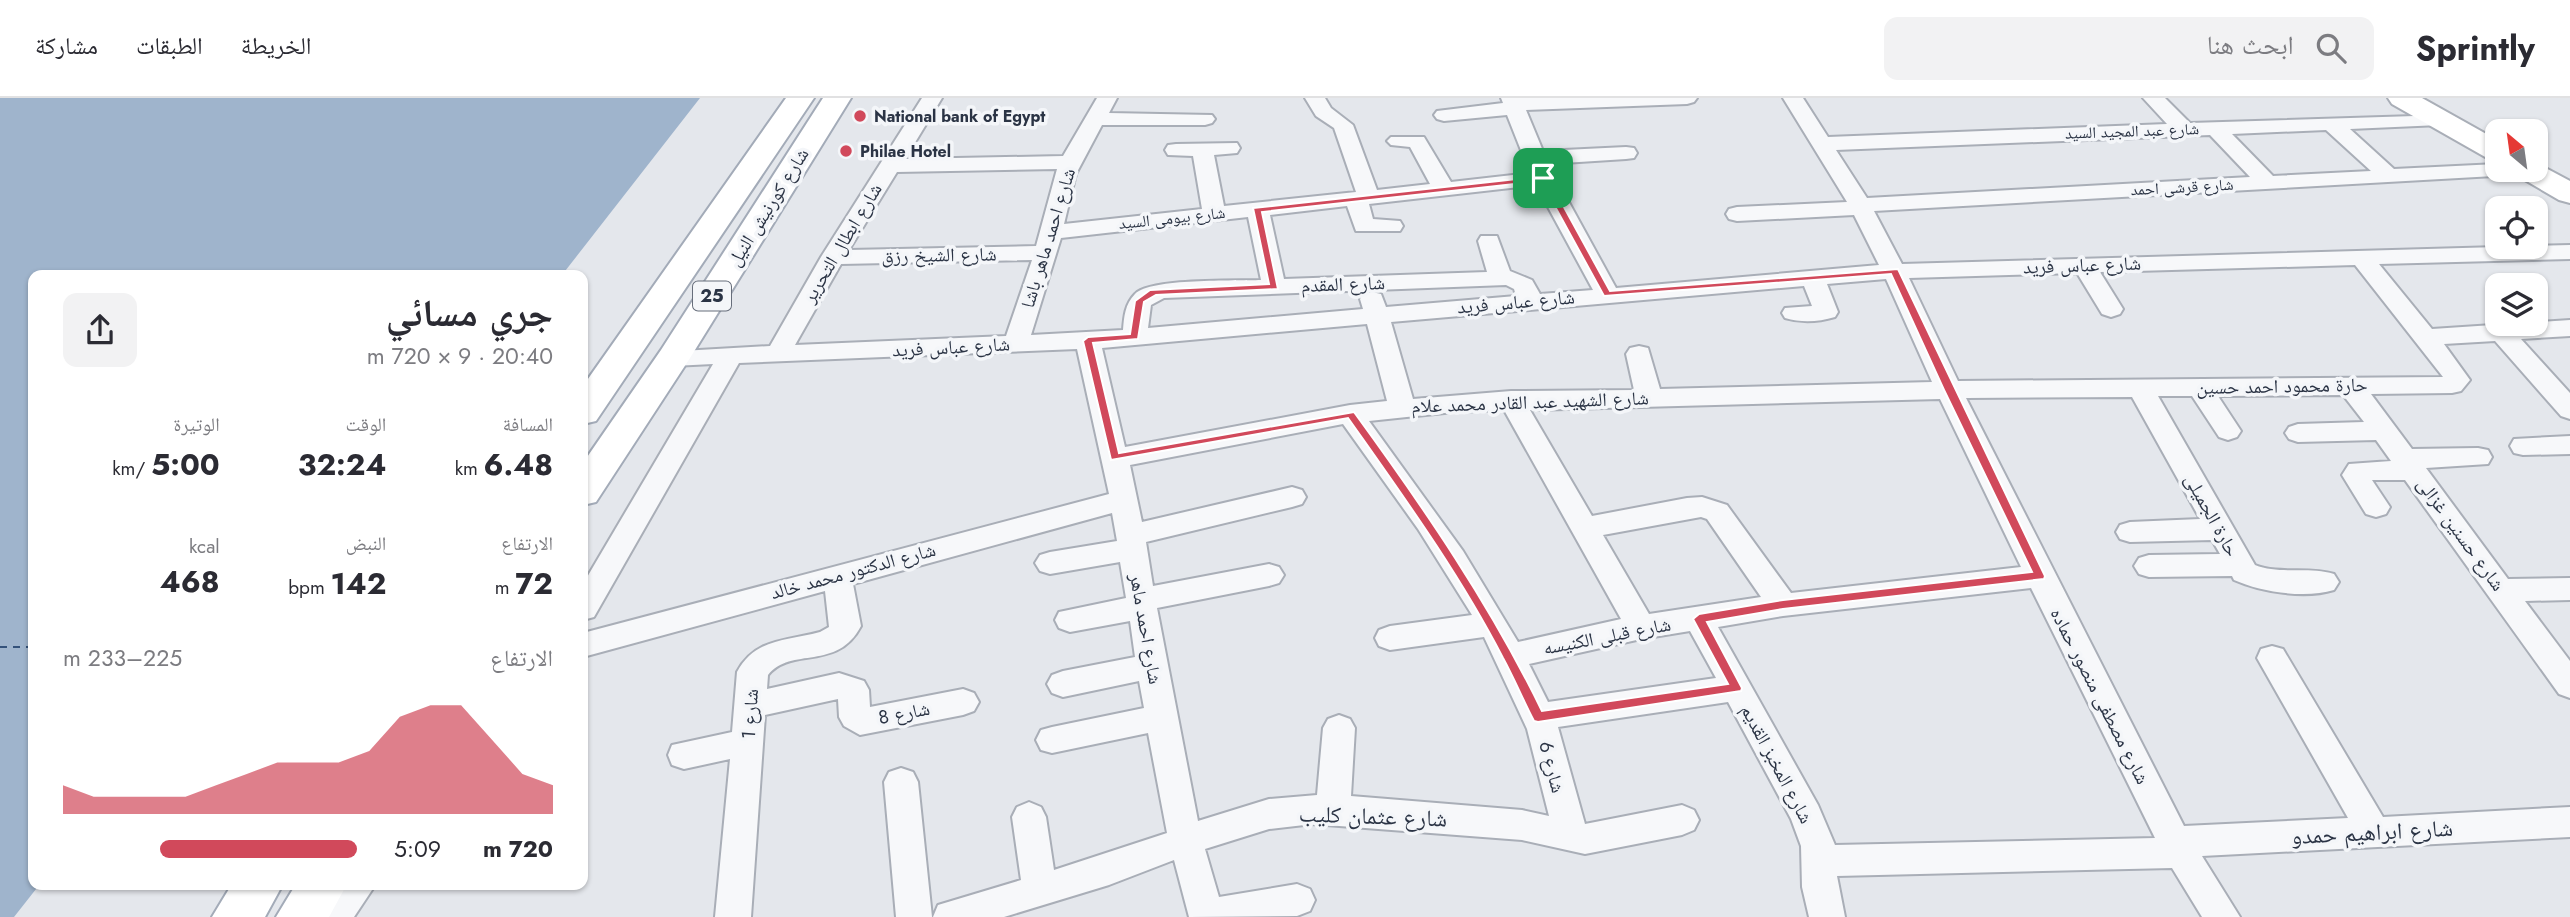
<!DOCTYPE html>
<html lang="ar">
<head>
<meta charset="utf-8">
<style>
	body { margin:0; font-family:Jost,"Noto Naskh Arabic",sans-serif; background:#f2f2f3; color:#2b2b33; direction:rtl; height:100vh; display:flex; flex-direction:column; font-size:26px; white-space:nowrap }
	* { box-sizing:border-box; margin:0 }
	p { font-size:23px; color:#7c7c81 }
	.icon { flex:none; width:38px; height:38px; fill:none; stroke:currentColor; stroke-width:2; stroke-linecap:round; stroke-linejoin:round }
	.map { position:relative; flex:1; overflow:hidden; direction:ltr }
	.side { position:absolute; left:28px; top:172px; width:560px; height:620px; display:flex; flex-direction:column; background:#fff; border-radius:14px; box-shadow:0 2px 5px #0004; direction:rtl }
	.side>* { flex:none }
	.needle { width:46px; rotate:331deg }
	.fabs { position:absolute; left:2485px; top:21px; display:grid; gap:14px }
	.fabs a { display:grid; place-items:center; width:63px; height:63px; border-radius:14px; background:#fff; box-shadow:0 2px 5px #0004; font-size:35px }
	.pin { position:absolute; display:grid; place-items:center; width:60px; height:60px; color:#fff; margin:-30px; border-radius:14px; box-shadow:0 4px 10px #0006 }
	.round { display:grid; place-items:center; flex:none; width:74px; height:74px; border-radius:14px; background:#f2f2f3 }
	.headline { display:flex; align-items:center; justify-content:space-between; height:119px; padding:0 35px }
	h1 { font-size:38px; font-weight:700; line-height:52px }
	.metrics { display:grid; grid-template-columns:repeat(3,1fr); gap:10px; height:119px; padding:7px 35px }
	.metrics div { display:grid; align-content:center }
	.metrics b { font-size:30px; font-weight:700 }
	.metrics small { font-size:19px; font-weight:400 }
	.metrics p { font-size:19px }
	.chart { height:196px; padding:14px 35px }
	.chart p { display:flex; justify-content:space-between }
	.chart svg { width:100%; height:126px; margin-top:7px; fill:#d1495b; opacity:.7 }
	ul { padding:0 35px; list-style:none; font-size:23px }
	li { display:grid; grid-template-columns:112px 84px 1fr; align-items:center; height:52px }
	li i { height:18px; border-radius:9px; background:#d1495b }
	header { display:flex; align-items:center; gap:42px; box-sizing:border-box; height:98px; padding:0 35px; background:#fff; border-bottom:2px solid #e1e1e2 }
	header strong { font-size:33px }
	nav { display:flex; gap:38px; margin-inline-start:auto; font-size:24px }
	.search { width:490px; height:63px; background:#f2f2f3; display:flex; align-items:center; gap:18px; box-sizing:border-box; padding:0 24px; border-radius:14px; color:#7c7c81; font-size:26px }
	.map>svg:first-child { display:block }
	.water { fill:#9fb4cc }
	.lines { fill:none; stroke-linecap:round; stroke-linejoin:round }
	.ferry { stroke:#34527a; stroke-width:2; stroke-dasharray:7 6; stroke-linecap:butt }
	.street-casing { stroke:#a9aeb7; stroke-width:4 }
	.secondary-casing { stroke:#a9aeb7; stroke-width:4 }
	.primary-casing { stroke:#a3abb8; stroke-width:4 }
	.street { fill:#f7f8fa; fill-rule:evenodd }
	.secondary { fill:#fff; fill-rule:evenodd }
	.primary { fill:#fff; fill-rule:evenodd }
	.route { fill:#d1495b; stroke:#fff; stroke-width:2; fill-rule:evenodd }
	.poi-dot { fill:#d1495b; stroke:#f4f6f9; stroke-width:2.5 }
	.labels { text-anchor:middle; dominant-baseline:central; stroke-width:7; stroke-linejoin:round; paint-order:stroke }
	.far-poi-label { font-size:16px; font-weight:bold; fill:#2b3445; stroke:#f4f6f9; text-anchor:start }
	.far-street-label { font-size:16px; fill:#2b3445; stroke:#f4f6f9 }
	.shield { fill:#f4f6f9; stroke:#676e7b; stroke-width:2 }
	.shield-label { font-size:18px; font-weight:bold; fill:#2b3445 }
	.street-label { font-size:19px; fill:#2b3445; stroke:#f4f6f9 }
	.near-street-label { font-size:23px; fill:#2b3445; stroke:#f4f6f9 }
</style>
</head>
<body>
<header>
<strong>Sprintly</strong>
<div class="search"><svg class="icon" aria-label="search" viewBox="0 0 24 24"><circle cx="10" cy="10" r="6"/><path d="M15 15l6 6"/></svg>ابحث هنا</div>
<nav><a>الخريطة</a><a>الطبقات</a><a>مشاركة</a></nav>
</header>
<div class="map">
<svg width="2570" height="819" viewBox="0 0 2570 819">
	<rect width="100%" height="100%" fill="#e4e7ec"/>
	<path class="water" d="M0 0H700L562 177H33V786H40L14 819H0Z"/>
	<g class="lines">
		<path class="ferry" d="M0 549H33"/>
		<defs>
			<path id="street" d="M922 0H942L905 61 1063 58 1097 0H1117L1109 15 1212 17 1215 21 1212 25 1205 27H1102L1076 76 1064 126 1202 111 1193 58 1168 57 1165 52 1168 47 1176 46 1237 45 1240 50 1237 55 1214 57 1224 108 1356 94 1334 30 1316 18 1305 0H1325L1331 10 1353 27 1377 92 1430 86 1410 49 1391 47 1387 43 1391 39H1424L1451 84 1530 75 1507 17 1444 23 1437 21 1434 17 1437 13 1503 5 1501 0H1697L1694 4 1687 6 1526 12 1543 53 1626 49 1634 50 1637 55 1634 60 1626 61 1548 66 1616 190 1879 167 1854 117 1737 123 1729 121 1726 116 1729 111 1737 109 1847 104 1783 0H1803L1828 39 2167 26 2143 0H2165L2190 25 2447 17 2450 21 2447 25 2440 27 2350 31 2394 71 2497 66V72H2515L2512 77 1874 113 1902 166 2570 147V161L2379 166 2432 231 2570 222V238L2521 241 2570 295V321L2561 318 2495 243 2444 246 2470 282 2461 293 2452 295 2371 296 2412 351 2478 350 2488 352 2492 359 2488 366 2426 370 2508 481 2570 480V502L2525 503 2570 563V600L2559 596 2405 382H2372L2390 409 2386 416 2376 419 2366 416 2342 377 2349 366 2391 363 2376 342 2298 344 2289 341 2285 335 2289 329 2298 326 2364 324 2343 297 2218 298 2241 333 2237 339 2228 342 2219 339 2192 298H2158L2255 467C2280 477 2309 468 2334 476L2339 484 2334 492C2305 501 2261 494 2234 482L2232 478 2149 479 2139 476 2134 468 2139 460 2149 457 2220 456 2212 442 2130 444 2120 441 2116 434 2120 427 2130 424 2200 421 2132 299 1966 300 2184 728 2348 720 2257 560 2261 551 2272 548 2283 551 2383 719 2570 709V739L2202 758 2240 819H2202L2172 770 1837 778 1845 819H1809L1802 789 1801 748 1791 721 1728 604 1558 629 1585 726 1682 707 1694 712 1699 722 1694 732 1682 737 1585 756 1522 742 1313 726 1269 731 1205 751 1219 799 1297 786 1310 791 1315 802 1310 813 1297 818 1189 819 1174 762 1109 787 1004 819H933L938 807 1021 782 1012 719 1017 709 1029 704 1041 709 1046 719 1054 772 1167 735 1148 635 1052 655 1041 652 1036 642 1041 632 1052 629 1144 610 1139 583 1063 599 1052 595 1047 586 1052 577 1063 573 1135 559 1130 523 1070 534 1059 530 1055 522 1059 514 1126 500 1120 464 1050 476 1040 473 1035 465 1040 457 1050 454 1117 443 1112 415 853 486 861 528C837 574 791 548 768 577L767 591 839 575 864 583 869 592 870 609 963 591 974 595 979 604 974 613 963 617 860 637 844 628 839 619 838 601 765 617 751 819H715L730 661 684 671 672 667 668 657 672 647 732 634 737 574C755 540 787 543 820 534L829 529 825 493 583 559V535L1109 396 1077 251 739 265 594 519 583 522V486L713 266 673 268 664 266 660 260 664 254 770 248 821 159ZM2326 32 2371 73 2273 78 2232 36ZM2210 37 2250 79 1867 100 1836 52ZM1057 71 1036 148 849 152 897 74ZM1536 87 1593 192 1540 196 1532 182 1510 173 1497 138H1481L1478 143 1487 174 1284 181 1270 117 1347 108 1356 133H1400L1403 128 1400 123 1373 121 1369 106ZM1248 119 1261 182C1236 183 1150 180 1135 196 1125 206 1124 219 1123 232L1031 237 1061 140ZM1032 162 1006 238 795 247 841 166ZM2355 167 2443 279 1958 283 1909 180 2077 175 2102 216 2111 219 2120 216 2123 211 2100 174ZM1886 181 1932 284 1660 291 1648 250 1639 248 1630 250 1626 256 1634 292 1511 293 1413 301 1391 224 1804 188 1812 208 1785 210 1782 215 1785 220C1802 225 1818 224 1835 219L1838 214 1827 186ZM1506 187 1514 191 1516 198 1386 209 1381 196 1372 194 1363 196 1360 201 1363 211 1148 230 1151 207 1164 200ZM1367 226 1387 303 1350 307 1125 349 1102 250ZM1940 301 2021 469 1791 495 1727 407 1702 399 1687 400 1592 418 1530 312ZM1504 312 1621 521 1518 544 1463 453 1369 323 1454 314ZM1343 326 1418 431 1472 517 1390 528 1379 532 1375 540 1379 548 1390 552 1484 539 1527 631 1549 718 1522 712 1351 698 1355 630 1350 621 1339 617 1328 621 1323 630 1317 697 1269 701 1198 723 1157 510 1269 488 1279 485 1284 477 1279 469 1269 466 1153 488 1146 444 1292 409 1302 406 1306 399 1302 392 1292 389 1142 424 1130 367ZM1701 419 1707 421 1761 499 1649 516 1603 437ZM2031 490 2155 740 1835 747 1818 707 1718 529 1783 518ZM1690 533 1716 580 1548 604 1529 566 1641 541Z
				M2570 338V356L2523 357 2514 355 2510 348 2514 341Z
				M901 670 913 674 918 684 932 819H896L884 684 889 674Z
				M337 786H376L354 819H315Z"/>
			<path id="secondary" d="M2388 0H2422L2497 42V63L2487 60 2392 6Z
				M2536 65 2570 83V105L2559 102 2518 78 2514 72H2536Z"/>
			<path id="primary" d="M786 0H814L596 323 583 326V288Z
				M823 0H851L690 260 596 404 583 407V365L661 252Z
				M232 786H283L265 819H212Z
				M296 786H347L329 819H276Z"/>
		</defs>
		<use href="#street" class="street-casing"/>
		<use href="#secondary" class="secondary-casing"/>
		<use href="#primary" class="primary-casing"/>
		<use href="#street" class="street"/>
		<use href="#secondary" class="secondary"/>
		<use href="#primary" class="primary"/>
	</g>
	<path class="route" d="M1543 78 1548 80 1610 193 1898 171 2045 478 2044 481 1783 511 1707 524 1742 590 1741 593 1538 624 1534 623C1523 602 1514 580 1503 560 1459 475 1403 398 1348 320L1111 362 1083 243 1088 239 1130 236 1135 203 1150 192 1269 186 1253 110ZM1541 83 1604 198 1891 176 1944 292 2032 474 1783 502 1699 516 1693 521 1728 586 1542 613C1490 506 1424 410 1354 314L1119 355 1093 245 1138 241 1144 204 1156 197 1278 191 1262 114Z"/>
	<g class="poi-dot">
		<circle cx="860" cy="18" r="7"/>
		<circle cx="846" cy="53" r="7"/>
	</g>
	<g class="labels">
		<g class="far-poi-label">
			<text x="874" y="18">National bank of Egypt</text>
			<text x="860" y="53">Philae Hotel</text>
		</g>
		<g class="far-street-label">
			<text transform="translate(2132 33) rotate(-2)">شارع عبد المجيد السيد</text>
			<text transform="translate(2182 89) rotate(-3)">شارع قرشى احمد</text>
			<text transform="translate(1172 120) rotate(-6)">شارع بيومى السيد</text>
		</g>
		<rect class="shield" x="693" y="183.5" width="38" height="29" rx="5"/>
		<g class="shield-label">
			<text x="712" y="198">25</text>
		</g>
		<g class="street-label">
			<text transform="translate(768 109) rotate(-58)">شارع كورنيش النيل</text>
			<text transform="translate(1048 140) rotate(-73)">شارع احمد ماهر باشا</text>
			<text transform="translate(842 145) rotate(-59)">شارع ابطال التحرير</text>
			<text transform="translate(939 157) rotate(-1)">شارع الشيخ رزق</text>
			<text transform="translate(2082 167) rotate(-2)">شارع عباس فريد</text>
			<text transform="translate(1343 186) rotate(-2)">شارع المقدم</text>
			<text transform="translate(1516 204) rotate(-5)">شارع عباس فريد</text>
			<text transform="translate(951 249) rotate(-3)">شارع عباس فريد</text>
			<text transform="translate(2282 288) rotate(-1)">حارة محمود احمد حسين</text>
			<text transform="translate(1530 304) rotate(-2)">شارع الشهيد عبد القادر محمد علام</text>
			<text transform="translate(2212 417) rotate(61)">حارة الجميلى</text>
			<text transform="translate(2461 436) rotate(54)">شارع حسنين غزالى</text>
			<text transform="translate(853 473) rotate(-15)">شارع الدكتور محمد خالد</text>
			<text transform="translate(1146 531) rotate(80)">شارع احمد ماهر</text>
			<text transform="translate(1607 538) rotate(-11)">شارع قبلى الكنيسه</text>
			<text transform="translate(2100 598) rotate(63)">شارع مصطفى منصور حماده</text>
			<text transform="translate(904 615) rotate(-11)">شارع 8</text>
			<text transform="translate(750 616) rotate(-86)">شارع 1</text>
			<text transform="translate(1777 666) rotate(62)">شارع المخبز القديم</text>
			<text transform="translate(1552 669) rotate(75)">شارع 6</text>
		</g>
		<g class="near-street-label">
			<text transform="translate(1373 718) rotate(2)">شارع عثمان كليب</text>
			<text transform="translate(2372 734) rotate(-3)">شارع ابراهيم حمدو</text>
		</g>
	</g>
</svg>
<div class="fabs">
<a><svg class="needle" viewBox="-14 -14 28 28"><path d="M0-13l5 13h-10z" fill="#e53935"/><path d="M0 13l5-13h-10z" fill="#7c7c81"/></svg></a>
<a><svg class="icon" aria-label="locate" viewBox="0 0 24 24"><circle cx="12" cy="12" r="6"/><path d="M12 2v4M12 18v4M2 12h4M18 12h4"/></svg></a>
<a><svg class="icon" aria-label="layers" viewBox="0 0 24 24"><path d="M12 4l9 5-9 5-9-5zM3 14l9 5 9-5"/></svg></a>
</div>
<div class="pin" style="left:1543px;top:80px;background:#1e9e55"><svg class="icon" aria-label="arrive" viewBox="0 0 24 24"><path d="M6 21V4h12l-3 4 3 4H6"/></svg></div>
<section class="side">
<div class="headline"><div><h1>جري مسائي</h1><p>20:40 · 9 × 720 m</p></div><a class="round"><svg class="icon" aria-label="share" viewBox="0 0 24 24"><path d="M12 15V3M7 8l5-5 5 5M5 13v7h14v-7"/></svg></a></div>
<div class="metrics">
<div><p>المسافة</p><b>6.48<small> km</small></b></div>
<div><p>الوقت</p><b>32:24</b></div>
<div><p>الوتيرة</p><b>5:00<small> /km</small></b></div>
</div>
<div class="metrics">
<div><p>الارتفاع</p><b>72<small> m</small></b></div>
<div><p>النبض</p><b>142<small> bpm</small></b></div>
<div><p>kcal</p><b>468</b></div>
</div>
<div class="chart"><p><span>الارتفاع</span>225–233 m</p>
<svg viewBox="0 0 160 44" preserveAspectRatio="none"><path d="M0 44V34L10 38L20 38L30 38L40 38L50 34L60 30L70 26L80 26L90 26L100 22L110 10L120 6L130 6L140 18L150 30L160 34V44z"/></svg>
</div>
<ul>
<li><b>720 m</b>5:09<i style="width:67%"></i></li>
</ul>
</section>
</div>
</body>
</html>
